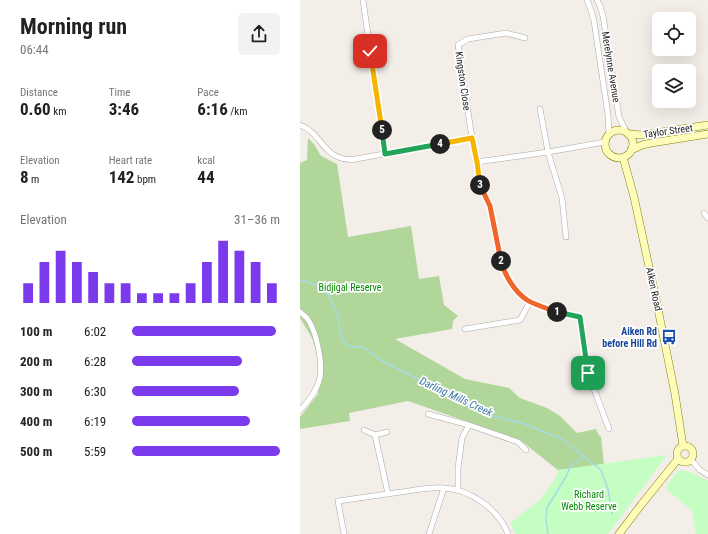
<!DOCTYPE html>
<html lang="en">
<head>
<meta charset="utf-8">
<style>
	body { margin:0; font-family:"Roboto Condensed",sans-serif; background:#f2f2f2; color:#222; height:100vh; display:flex; flex-direction:column; font-size:15px; white-space:nowrap }
	* { box-sizing:border-box; margin:0 }
	p { font-size:13px; color:#767676 }
	.icon { flex:none; width:22px; height:22px; fill:none; stroke:currentColor; stroke-width:2; stroke-linecap:round; stroke-linejoin:round }
	.map { position:relative; flex:1; overflow:hidden }
	.details { display:flex; flex-direction:column; background:#fff; width:300px }
	.details>* { flex:none }
	.tools { position:absolute; left:352px; top:12px; display:grid; gap:8px }
	.tools a { display:grid; place-items:center; width:44px; height:44px; border-radius:6px; background:#fff; box-shadow:0 4px 16px #0002; font-size:20px }
	.pin { position:absolute; display:grid; place-items:center; width:34px; height:34px; color:#fff; margin:-17px; border-radius:8px; box-shadow:0 2px 6px #0006 }
	.km { position:absolute; width:20px; height:20px; margin:-10px; border-radius:50%; background:#222; color:#fff; font-size:11px; line-height:20px; text-align:center }
	.round { display:grid; place-items:center; flex:none; width:42px; height:42px; border-radius:6px; background:#f2f2f2 }
	.head { display:flex; align-items:center; justify-content:space-between; height:68px; padding:0 20px }
	h1 { font-size:22px; font-weight:700; line-height:30px }
	.figures { display:grid; grid-template-columns:repeat(3,1fr); gap:6px; height:68px; padding:4px 20px }
	.figures div { display:grid; align-content:center }
	.figures b { font-size:17px; font-weight:700 }
	.figures small { font-size:11px; font-weight:400 }
	.figures p { font-size:11px }
	.chart { height:112px; padding:8px 20px }
	.chart p { display:flex; justify-content:space-between }
	.chart svg { width:100%; height:72px; margin-top:4px; stroke:#7c3aed; stroke-width:6 }
	ul { padding:0 20px; list-style:none; font-size:13px }
	li { display:grid; grid-template-columns:64px 48px 1fr; align-items:center; height:30px }
	li i { height:10px; border-radius:5px; background:#7c3aed }
	main { display:flex; flex:1; min-height:0 }
	.map>svg:first-child { display:block }
	.forest { fill:#b1d699 }
	.park { fill:#c4fec3 }
	.lines { fill:none; stroke-linecap:round; stroke-linejoin:round }
	.stream { stroke:#a5dbe4; stroke-width:1.5 }
	.street-casing { stroke:#a9a9a9; stroke-width:6 }
	.secondary-casing { stroke:#808200; stroke-width:8 }
	.street { stroke:#fff; stroke-width:5 }
	.secondary { stroke:#fffcba; stroke-width:7 }
	.split-1-casing { stroke:#fff; stroke-width:8 }
	.split-2-casing { stroke:#fff; stroke-width:8 }
	.split-3-casing { stroke:#fff; stroke-width:8 }
	.split-4-casing { stroke:#fff; stroke-width:8 }
	.split-5-casing { stroke:#fff; stroke-width:8 }
	.split-6-casing { stroke:#fff; stroke-width:8 }
	.split-1 { stroke:#22a559; stroke-width:5 }
	.split-2 { stroke:#f0652b; stroke-width:5 }
	.split-3 { stroke:#f0652b; stroke-width:5 }
	.split-4 { stroke:#f5b400; stroke-width:5 }
	.split-5 { stroke:#22a559; stroke-width:5 }
	.split-6 { stroke:#f5b400; stroke-width:5 }
	.labels { text-anchor:middle; dominant-baseline:central; stroke-width:3.5; stroke-linejoin:round; paint-order:stroke }
	.street-label { font-size:10px; fill:#222; stroke:#fff }
	.park-label { font-size:10px; fill:#048902; stroke:#fff }
	.transit-label { font-size:10px; font-weight:bold; fill:#164399; stroke:#fff; text-anchor:end }
	.water-label { font-size:11px; font-style:italic; fill:#3c79a2; stroke:#fff }
</style>
</head>
<body>
<main>
<section class="details">
<div class="head"><div><h1>Morning run</h1><p>06:44</p></div><a class="round"><svg class="icon" aria-label="share" viewBox="0 0 24 24"><path d="M12 15V3M7 8l5-5 5 5M5 13v7h14v-7"/></svg></a></div>
<div class="figures">
<div><p>Distance</p><b>0.60<small> km</small></b></div>
<div><p>Time</p><b>3:46</b></div>
<div><p>Pace</p><b>6:16<small> /km</small></b></div>
</div>
<div class="figures">
<div><p>Elevation</p><b>8<small> m</small></b></div>
<div><p>Heart rate</p><b>142<small> bpm</small></b></div>
<div><p>kcal</p><b>44</b></div>
</div>
<div class="chart"><p><span>Elevation</span>31–36 m</p>
<svg viewBox="0 0 160 44" preserveAspectRatio="none"><path d="M5 44V32M15 44V19M25 44V12M35 44V19M45 44V25M55 44V32M65 44V32M75 44V38M85 44V38M95 44V38M105 44V32M115 44V19M125 44V6M135 44V12M145 44V19M155 44V32"/></svg>
</div>
<ul>
<li><b>100 m</b>6:02<i style="width:97%"></i></li>
<li><b>200 m</b>6:28<i style="width:74%"></i></li>
<li><b>300 m</b>6:30<i style="width:72%"></i></li>
<li><b>400 m</b>6:19<i style="width:80%"></i></li>
<li><b>500 m</b>5:59<i style="width:100%"></i></li>
</ul>
</section>
<div class="map">
<svg width="408" height="534" viewBox="0 0 408 534">
	<rect width="100%" height="100%" fill="#f3eee8"/>
	<path class="forest" d="M8 138 14 144 21 156 37 164 48 237 111 226 119 279 139 276 144 305 158 316 153 321 152 329 95 339 165 379 209 388 220 398 247 408 260 416 277 433 296 429 298 434 301 437 304 464 258 470 220 440 108 401 49 413 50 421 0 429V417L18 394 20 364 12 338 0 318V163L7 160Z"/>
	<path class="park" d="M367 455 308 534H216L210 523 241 499 257 476 258 470Z
		M380 470 387 471 408 480V534H396L392 511 365 488 376 473Z"/>
	<g class="lines">
		<path class="stream" d="M0 280 4 281 19 286 26 291 29 296 38 315 41 337 46 344 52 347H61L66 349 77 358 90 365 142 391 154 399 173 405 186 414 222 423 262 439 301 470 308 489 312 514
			M248 534 246 519 247 508 267 475 270 467 275 463 284 457"/>
		<defs>
			<path id="street" d="M63 0 85 154
				M287 0 291 10 294 21 308 115 309 134
				M297 0 300 6 303 16 319 117 327 133
				M225 38 206 33 168 39 158 45 172 138 177 162 180 186 190 207 202 267 213 286 227 300 230 302 252 310 280 317 288 373 309 429
				M240 109 248 152 262 198 266 237
				M0 125C18 131 22 151 38 157 44 160 50 160 56 159L172 138
				M177 162 248 152 305 142
				M404 213 408 218
				M0 312C3 315 7 317 9 321 17 335 24 366 19 381 16 392 8 402 0 410
				M165 329 220 320 230 302
				M128 414 169 425 218 442 226 450
				M64 430 75 435
				M87 432 75 435 88 494
				M391 460 400 470 408 475
				M158 490V468L162 438 169 425
				M44 534 38 501C59 498 80 495 101 492 115 490 130 487 144 488 170 489 199 510 208 534
				M129 534 144 488"/>
			<path id="secondary" d="M305 144a14 14 0 1 1 28 0a14 14 0 1 1-28 0Z
				M328 134 342 135 408 125
				M331 150 342 145 351 143 408 134
				M323 157 334 197 356 299 375 394 383 446
				M377 454a8 8 0 1 1 16 0a8 8 0 1 1-16 0Z
				M319 534 341 505 378 459"/>
		</defs>
		<use href="#street" class="street-casing"/>
		<use href="#secondary" class="secondary-casing"/>
		<use href="#street" class="street"/>
		<use href="#secondary" class="secondary"/>
	</g>
	<g class="lines">
		<defs>
			<path id="split-1" d="M257 312 280 317 288 373"/>
			<path id="split-2" d="M201 261C205 276 215 292 227 300 235 305 249 309 257 312"/>
			<path id="split-3" d="M180 185 190 206 201 261"/>
			<path id="split-4" d="M140 144 172 138 177 162 180 185"/>
			<path id="split-5" d="M82 130 85 154 140 144"/>
			<path id="split-6" d="M70 51 82 130"/>
		</defs>
		<use href="#split-1" class="split-1-casing"/>
		<use href="#split-2" class="split-2-casing"/>
		<use href="#split-3" class="split-3-casing"/>
		<use href="#split-4" class="split-4-casing"/>
		<use href="#split-5" class="split-5-casing"/>
		<use href="#split-6" class="split-6-casing"/>
		<use href="#split-1" class="split-1"/>
		<use href="#split-2" class="split-2"/>
		<use href="#split-3" class="split-3"/>
		<use href="#split-4" class="split-4"/>
		<use href="#split-5" class="split-5"/>
		<use href="#split-6" class="split-6"/>
	</g>
	<defs>
		<symbol id="bus-bare" viewBox="-9 -9 18 18"><path d="M-5-6H5V4H4V6H2V4H-2V6H-4V4H-5ZM-3.5-4V0h7V-4ZM-3.5 1.2v1.5H-2V1.2ZM2 1.2v1.5H3.5V1.2Z" fill="#1a4fb4" stroke="#fff" stroke-width="2.5" paint-order="stroke"/></symbol>
	</defs>
	<g fill-rule="evenodd">
		<use href="#bus-bare" x="358" y="326" width="22" height="22"/>
	</g>
	<g class="labels">
		<g class="street-label">
			<text transform="translate(311 67) rotate(81)">Merelynne Avenue</text>
			<text transform="translate(163 81) rotate(82)">Kingston Close</text>
			<text transform="translate(368 131) rotate(-8)">Taylor Street</text>
			<text transform="translate(354 289) rotate(78)">Aiken Road</text>
		</g>
		<g class="park-label">
			<text x="50" y="287">Bidjigal Reserve</text>
			<text x="289" y="494">Richard<tspan x="289" dy="12">Webb Reserve</tspan></text>
		</g>
		<g class="transit-label">
			<text x="357" y="331">Aiken Rd<tspan x="357" dy="12">before Hill Rd</tspan></text>
		</g>
		<g class="water-label">
			<text transform="translate(156 397) rotate(25)">Darling Mills Creek</text>
		</g>
	</g>
</svg>
<div class="tools">
<a><svg class="icon" aria-label="locate" viewBox="0 0 24 24"><circle cx="12" cy="12" r="6"/><path d="M12 2v4M12 18v4M2 12h4M18 12h4"/></svg></a>
<a><svg class="icon" aria-label="layers" viewBox="0 0 24 24"><path d="M12 4l9 5-9 5-9-5zM3 14l9 5 9-5"/></svg></a>
</div>
<div class="pin" style="left:288px;top:373px;background:#1e9e55"><svg class="icon" aria-label="arrive" viewBox="0 0 24 24"><path d="M6 21V4h12l-3 4 3 4H6"/></svg></div>
<div class="pin" style="left:70px;top:51px;background:#d93025"><svg class="icon" aria-label="check" viewBox="0 0 24 24"><path d="M5 12l5 5 9-10"/></svg></div>
<b class="km" style="left:257px;top:312px">1</b>
<b class="km" style="left:201px;top:261px">2</b>
<b class="km" style="left:180px;top:185px">3</b>
<b class="km" style="left:140px;top:144px">4</b>
<b class="km" style="left:82px;top:130px">5</b>
</div>
</main>
</body>
</html>
